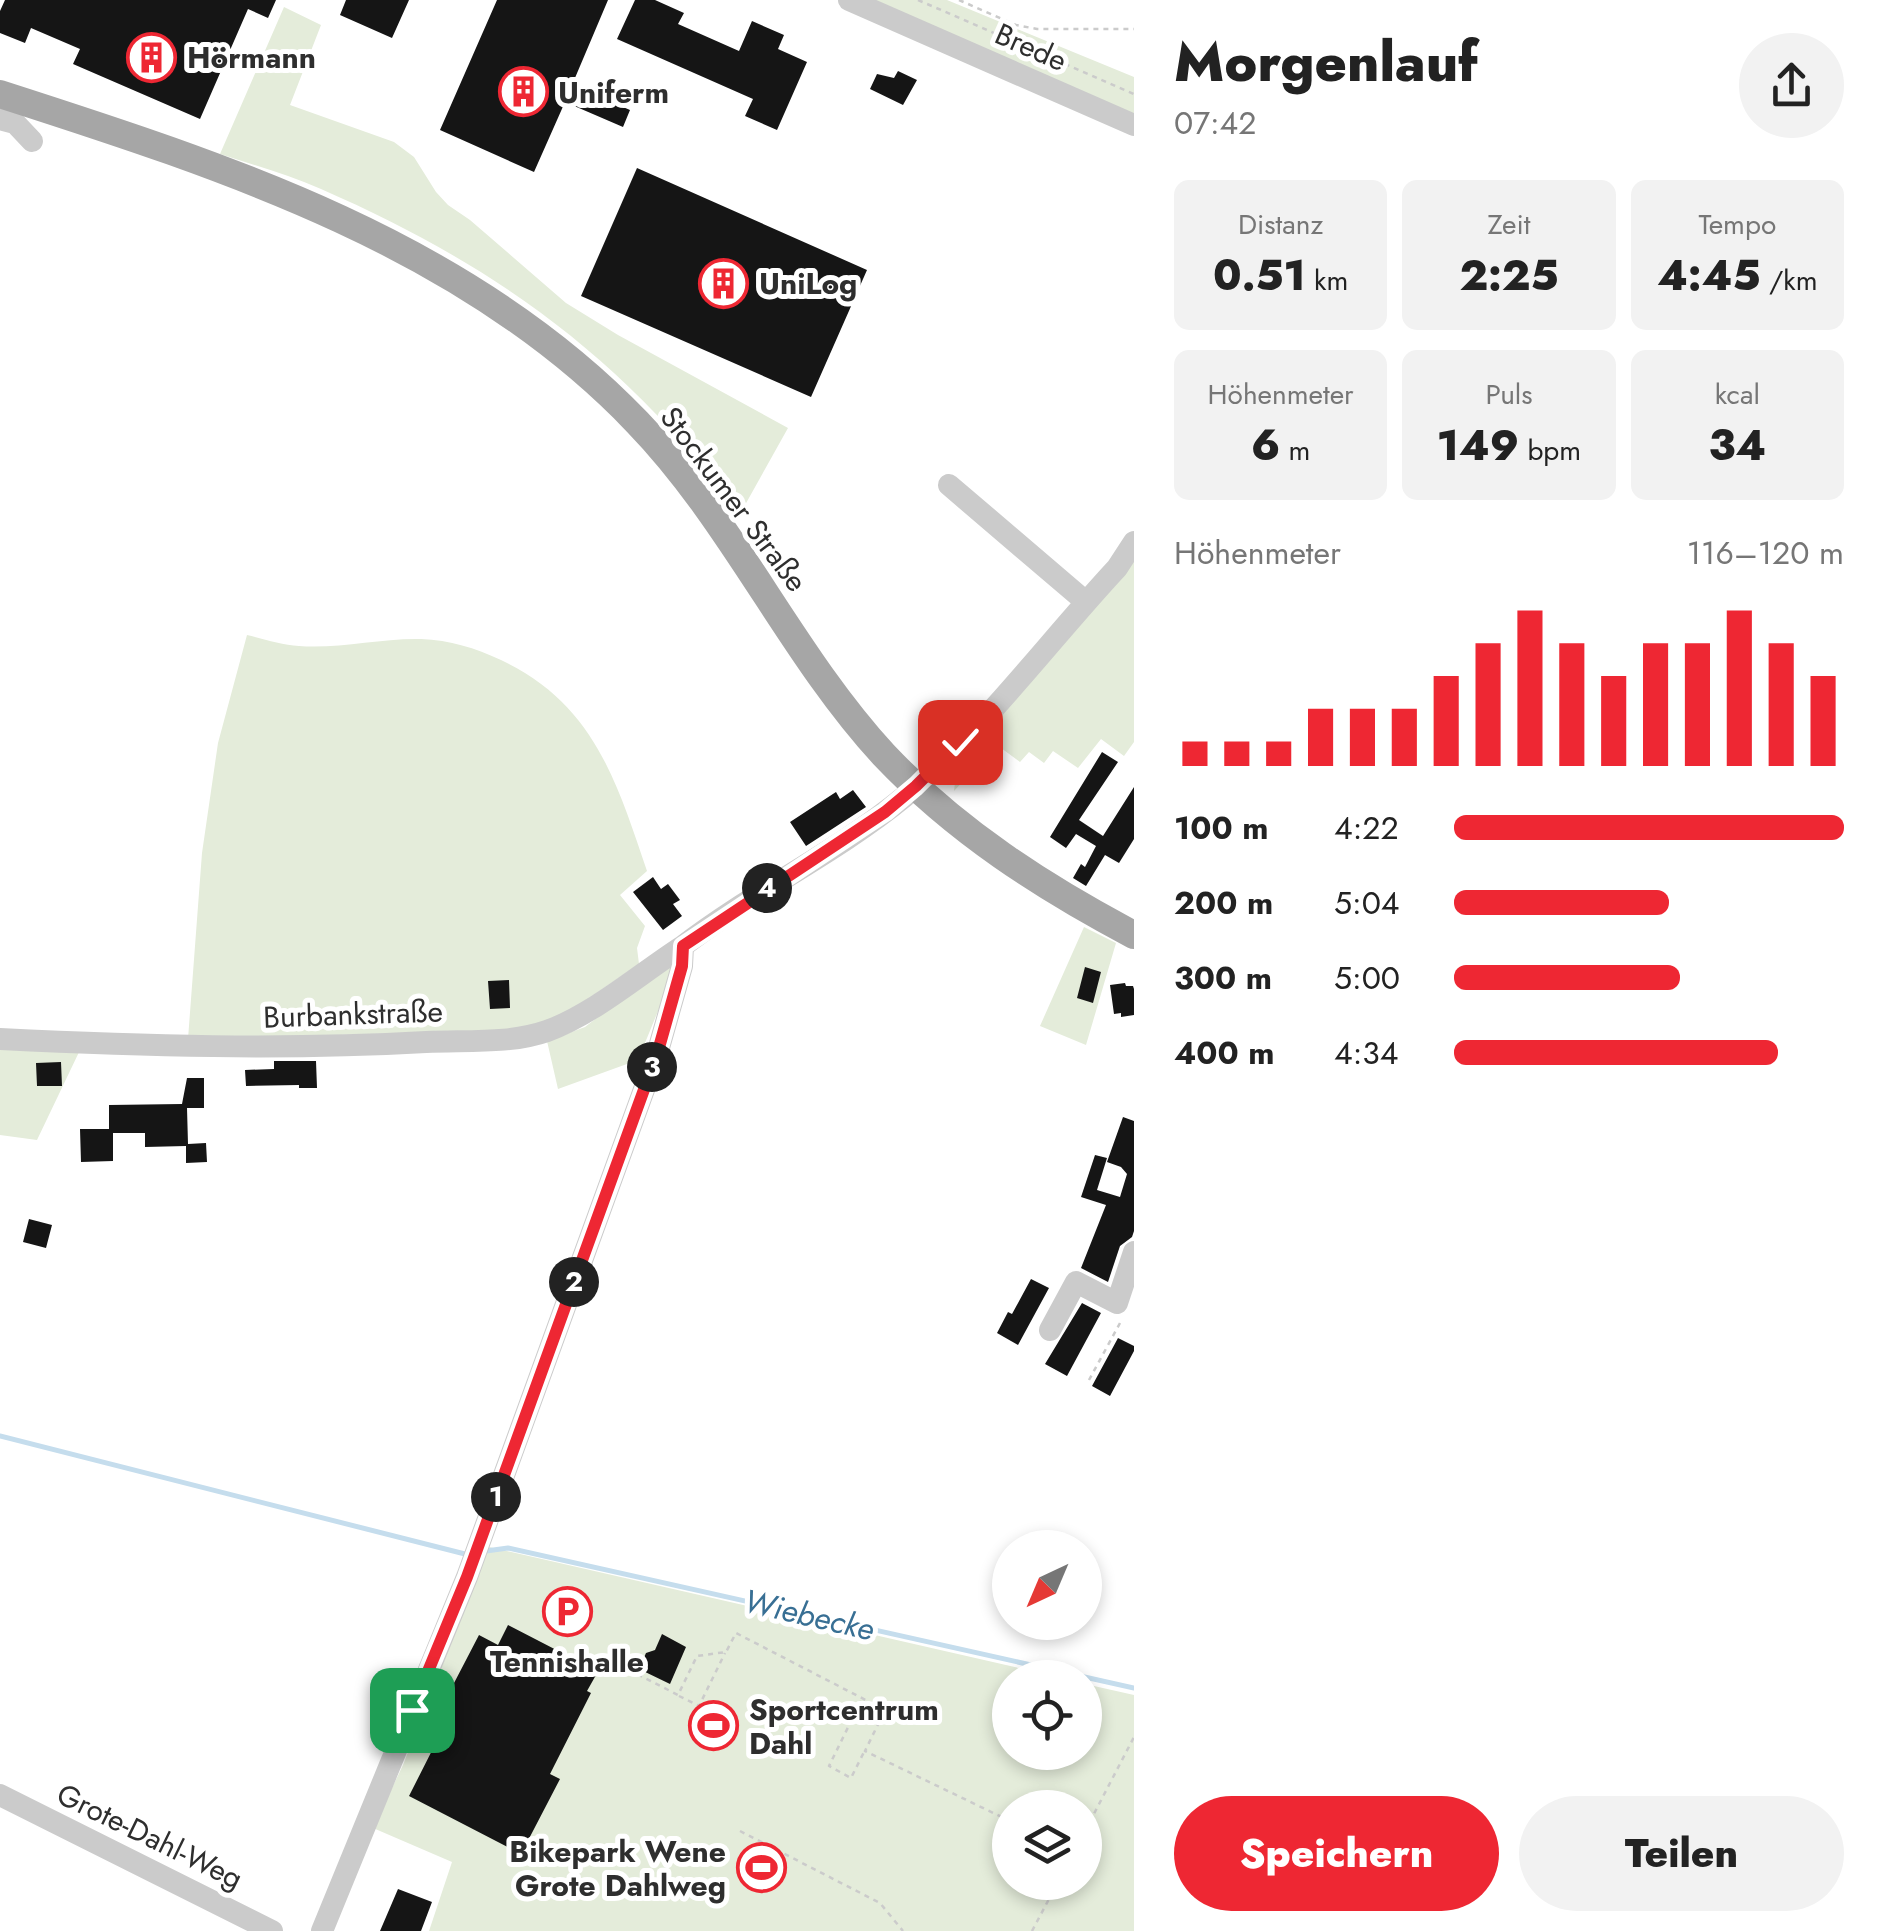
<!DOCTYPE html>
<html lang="de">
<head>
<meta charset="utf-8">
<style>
	body { margin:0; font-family:Jost,sans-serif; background:#f2f2f2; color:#222; height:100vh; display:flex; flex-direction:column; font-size:38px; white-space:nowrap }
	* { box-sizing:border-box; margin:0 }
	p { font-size:32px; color:#767676 }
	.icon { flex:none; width:55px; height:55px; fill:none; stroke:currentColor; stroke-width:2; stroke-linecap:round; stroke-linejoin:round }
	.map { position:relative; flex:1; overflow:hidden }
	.details { display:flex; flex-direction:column; background:#fff; width:750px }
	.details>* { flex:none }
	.needle { width:65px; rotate:224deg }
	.fabs { position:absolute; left:992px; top:1530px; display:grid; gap:20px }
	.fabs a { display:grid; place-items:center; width:110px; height:110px; border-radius:50%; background:#fff; box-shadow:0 5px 15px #0003; font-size:50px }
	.pin { position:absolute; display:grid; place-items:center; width:85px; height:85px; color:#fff; margin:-42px; border-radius:20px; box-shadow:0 5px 15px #0006 }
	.km { position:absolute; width:50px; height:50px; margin:-25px; border-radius:50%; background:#222; color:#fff; font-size:28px; line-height:50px; text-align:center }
	.round { display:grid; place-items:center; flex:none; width:105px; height:105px; border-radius:52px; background:#f2f2f2 }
	.headline { display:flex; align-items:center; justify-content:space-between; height:170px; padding:0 40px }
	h1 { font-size:55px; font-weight:800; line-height:75px }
	.figures { display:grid; grid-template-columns:repeat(3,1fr); gap:15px; height:170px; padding:10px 40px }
	.figures div { display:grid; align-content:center; border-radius:15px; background:#f2f2f2; text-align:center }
	.figures b { font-size:42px; font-weight:800 }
	.figures small { font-size:28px; font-weight:400 }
	.figures p { font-size:28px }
	.chart { height:280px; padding:20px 40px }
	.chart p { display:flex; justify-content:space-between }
	.chart svg { width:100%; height:180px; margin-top:10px; stroke:#ee2733; stroke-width:6 }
	.button { display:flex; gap:20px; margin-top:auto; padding:20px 40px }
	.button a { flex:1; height:115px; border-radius:60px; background:#ee2733; color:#fff; font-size:40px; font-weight:800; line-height:115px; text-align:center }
	.button a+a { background:#f2f2f2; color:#222 }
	ul { padding:0 40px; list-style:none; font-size:32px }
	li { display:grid; grid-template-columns:160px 120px 1fr; align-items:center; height:75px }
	li i { height:25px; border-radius:12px; background:#ee2733 }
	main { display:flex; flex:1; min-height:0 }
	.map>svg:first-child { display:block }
	.green { fill:#e4ecda; fill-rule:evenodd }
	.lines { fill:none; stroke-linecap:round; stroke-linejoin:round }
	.stream { stroke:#c5dded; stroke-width:5 }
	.building { fill:#151515 }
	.path { stroke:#cbcbcb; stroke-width:2.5; stroke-dasharray:5 5; stroke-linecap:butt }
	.minor { stroke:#cbcbcb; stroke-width:22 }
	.major { stroke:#a6a6a6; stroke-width:28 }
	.route-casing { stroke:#fff; stroke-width:20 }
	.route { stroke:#ee2733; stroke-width:12 }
	.labels { text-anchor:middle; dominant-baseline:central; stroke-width:10; stroke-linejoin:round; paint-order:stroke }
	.street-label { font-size:30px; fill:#2e2e2e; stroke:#fff }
	.poi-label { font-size:30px; font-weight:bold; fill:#2e2e2e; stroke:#fff; text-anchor:start }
	.water-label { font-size:32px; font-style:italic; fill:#386f94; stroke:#fff }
</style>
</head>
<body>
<main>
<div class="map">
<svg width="1134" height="1931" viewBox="0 0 1134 1931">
	<rect width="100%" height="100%" fill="#fff"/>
	<path class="green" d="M867 0H947L1134 77V116Z
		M284 7 321 25 290 105 394 142 414 157 436 192 448 205 470 220 566 303 618 335 788 428 740 514C625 359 497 266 321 189 289 175 254 165 220 154Z
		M1134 559V742L1124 756 1101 739 1078 768 1053 751 1044 763 1029 752 1020 762 997 745 954 791 956 774 971 750Z
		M247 635C264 639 282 645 299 646 339 649 381 638 421 639 450 640 475 648 501 660 594 704 616 780 647 871L620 895 645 926 637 948 639 964 567 1013 522 1030 188 1039 202 853 218 743Z
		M1084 927 1116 943 1086 1045 1040 1026Z
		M671 967 674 972 638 1060 558 1089 547 1041 585 1027 660 969Z
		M0 1046 80 1050 37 1140 0 1135Z
		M489 1547 1058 1677 1010 1678V1752H1085V1684L1134 1695V1931H429L452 1862 373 1828 403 1765ZM1010 1808H1085V1882H1010Z"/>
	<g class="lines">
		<path class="stream" d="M0 1436 465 1554
			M486 1551 508 1548 1134 1688"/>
	</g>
	<path class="building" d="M5 0H276L268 18 248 9 200 119 73 64 80 49 31 28 25 43 0 33V11Z
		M346 0H409L392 38 340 15Z
		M497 0H608L572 85 630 110 623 127 565 102 534 172 440 130Z
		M635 0H655L684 13 678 24 739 51 752 21 784 35 778 49 807 62 777 130 745 116 753 99 617 39Z
		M898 71 917 80 903 105 870 89 877 74 894 78Z
		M637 168 867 270 811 397 581 296Z
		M1102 752 1118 762 1079 820 1103 836 1134 787V839L1119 863 1105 855 1086 886 1073 878 1081 864 1085 867 1096 846 1076 834 1066 848 1050 837Z
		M853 790 866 807 806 846 790 822 836 792 840 799Z
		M653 877 661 889 668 884 680 900 673 904 682 916 663 930 633 892Z
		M1085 967 1101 972 1093 1003 1077 998Z
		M509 980 510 1008 490 1009 488 981Z
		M1125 983 1126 986H1133L1134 989V1015L1121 1017V1013L1114 1014 1110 985Z
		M274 1061H316L317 1088H299V1085L246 1086 245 1070 274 1069Z
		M61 1062 62 1086H37L36 1063Z
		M187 1078H204V1108H187L188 1144 206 1143 207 1162 186 1163V1146L145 1147V1133H113V1161L81 1162 80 1129H109V1105L182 1104Z
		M1123 1117 1134 1121V1231L1132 1237 1120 1246 1108 1282 1081 1268 1106 1205 1081 1197 1095 1155 1107 1158 1097 1190 1120 1197 1127 1174 1121 1167 1107 1162Z
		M29 1219 52 1225 46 1248 23 1242Z
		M1031 1279 1049 1288 1018 1345 997 1333 1008 1312 1012 1314Z
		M1082 1303 1101 1313 1067 1376 1045 1364Z
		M1118 1338 1134 1346V1351L1110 1396 1092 1386Z
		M508 1625 568 1656 567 1660 596 1675 587 1691 591 1693 550 1774 560 1779 521 1854 409 1796 450 1715 440 1710 479 1635 498 1645Z
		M662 1634 686 1647 670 1684 639 1669 646 1653 655 1650Z
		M398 1889 432 1902 421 1931H380Z"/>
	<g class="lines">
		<path class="path" d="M918 0 1134 94
			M959 0 1016 25 1037 29H1134
			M1089 1380 1120 1323
			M618 1646 643 1667 639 1675 678 1695 697 1656 726 1652 736 1633 885 1710 865 1751 1010 1821
			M679 1696 699 1706 725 1653
			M861 1701 829 1766 851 1778 864 1752
			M740 1831 880 1903 903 1931
			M1085 1831 1134 1737
			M1032 1931 1058 1882"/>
		<path class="minor" d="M849 0 1134 125
			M0 119 15 123 32 141
			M949 485 1086 602
			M0 1039C142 1046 284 1050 426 1042 466 1040 510 1044 547 1031 594 1014 641 973 683 946
			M1050 1330 1076 1282 1117 1303 1134 1252
			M0 1795 272 1931
			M322 1931 467 1577 658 1051 682 966 683 946C753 892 836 853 904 797 980 734 1049 641 1117 568L1134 542"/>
		<path class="major" d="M0 94C227 167 468 245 637 422 734 522 790 653 884 755 956 831 1043 887 1134 935"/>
	</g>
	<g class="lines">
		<defs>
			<path id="route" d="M412 1710 467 1577 658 1051 682 966 683 946 885 812 916 786 960 742"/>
		</defs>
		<use href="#route" class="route-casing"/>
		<use href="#route" class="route"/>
	</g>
	<defs>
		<symbol id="building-ring" viewBox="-11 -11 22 22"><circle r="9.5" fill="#fff" stroke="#ee2733" stroke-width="1.5"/><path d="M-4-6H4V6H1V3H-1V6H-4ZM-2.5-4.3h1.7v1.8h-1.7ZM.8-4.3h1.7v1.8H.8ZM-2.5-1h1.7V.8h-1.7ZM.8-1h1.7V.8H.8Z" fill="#ee2733"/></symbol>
		<symbol id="parking-ring" viewBox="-11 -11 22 22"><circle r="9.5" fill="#fff" stroke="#ee2733" stroke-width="1.5"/><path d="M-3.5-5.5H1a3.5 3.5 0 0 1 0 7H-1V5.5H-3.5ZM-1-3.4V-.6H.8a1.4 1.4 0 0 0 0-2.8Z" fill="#ee2733"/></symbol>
		<symbol id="stadium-ring" viewBox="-11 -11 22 22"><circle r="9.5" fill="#fff" stroke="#ee2733" stroke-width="1.5"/><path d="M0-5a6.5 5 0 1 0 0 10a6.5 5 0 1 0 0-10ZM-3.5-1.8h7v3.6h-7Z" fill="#ee2733"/></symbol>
	</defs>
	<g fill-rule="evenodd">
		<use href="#building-ring" x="124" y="30" width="55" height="55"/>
		<use href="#building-ring" x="496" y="64" width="55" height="55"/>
		<use href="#building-ring" x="696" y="256" width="55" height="55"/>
		<use href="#parking-ring" x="540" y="1584" width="55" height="55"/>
		<use href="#stadium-ring" x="686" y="1698" width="55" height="55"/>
		<use href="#stadium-ring" x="734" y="1840" width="55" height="55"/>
	</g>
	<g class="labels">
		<g class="street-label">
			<text transform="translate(1031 47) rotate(24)">Brede</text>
			<text transform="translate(734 499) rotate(53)">Stockumer Straße</text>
			<text transform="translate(353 1014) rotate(-2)">Burbankstraße</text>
			<text transform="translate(150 1836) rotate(26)">Grote-Dahl-Weg</text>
		</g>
		<g class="poi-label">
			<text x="187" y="57">Hörmann</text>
			<text x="558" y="92">Uniferm</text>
			<text x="759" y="283">UniLog</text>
			<text x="567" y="1661" text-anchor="middle">Tennishalle</text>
			<text x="749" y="1709">Sportcentrum<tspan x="749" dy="34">Dahl</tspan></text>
			<text x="726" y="1851" text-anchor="end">Bikepark Wene<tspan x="726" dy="34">Grote Dahlweg</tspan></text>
		</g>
		<g class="water-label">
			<text transform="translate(809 1615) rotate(13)">Wiebecke</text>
		</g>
	</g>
</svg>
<div class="fabs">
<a><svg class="needle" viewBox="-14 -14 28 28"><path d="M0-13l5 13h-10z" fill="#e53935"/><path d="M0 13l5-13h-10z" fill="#767676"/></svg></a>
<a><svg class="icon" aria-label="locate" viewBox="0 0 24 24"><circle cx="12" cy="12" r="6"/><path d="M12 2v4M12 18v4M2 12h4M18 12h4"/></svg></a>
<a><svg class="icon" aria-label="layers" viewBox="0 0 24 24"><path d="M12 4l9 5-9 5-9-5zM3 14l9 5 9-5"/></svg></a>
</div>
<div class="pin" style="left:412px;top:1710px;background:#1e9e55"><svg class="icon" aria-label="arrive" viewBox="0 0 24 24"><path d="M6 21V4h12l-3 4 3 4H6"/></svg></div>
<div class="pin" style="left:960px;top:742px;background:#d93025"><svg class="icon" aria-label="check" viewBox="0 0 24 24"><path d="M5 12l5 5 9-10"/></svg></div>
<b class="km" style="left:496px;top:1497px">1</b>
<b class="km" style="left:574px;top:1282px">2</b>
<b class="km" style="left:652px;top:1067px">3</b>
<b class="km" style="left:767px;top:888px">4</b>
</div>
<section class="details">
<div class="headline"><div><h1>Morgenlauf</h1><p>07:42</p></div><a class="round"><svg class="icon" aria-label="share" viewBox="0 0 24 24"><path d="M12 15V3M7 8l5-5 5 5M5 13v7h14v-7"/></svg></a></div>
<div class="figures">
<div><p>Distanz</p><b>0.51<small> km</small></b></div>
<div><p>Zeit</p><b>2:25</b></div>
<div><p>Tempo</p><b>4:45<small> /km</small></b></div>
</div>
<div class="figures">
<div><p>Höhenmeter</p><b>6<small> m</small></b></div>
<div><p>Puls</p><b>149<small> bpm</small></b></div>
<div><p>kcal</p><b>34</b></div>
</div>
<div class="chart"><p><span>Höhenmeter</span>116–120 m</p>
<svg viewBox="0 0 160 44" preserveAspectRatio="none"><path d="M5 44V38M15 44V38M25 44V38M35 44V30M45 44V30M55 44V30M65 44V22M75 44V14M85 44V6M95 44V14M105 44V22M115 44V14M125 44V14M135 44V6M145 44V14M155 44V22"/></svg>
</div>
<ul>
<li><b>100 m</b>4:22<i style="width:100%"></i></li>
<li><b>200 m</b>5:04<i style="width:55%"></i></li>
<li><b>300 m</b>5:00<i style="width:58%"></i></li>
<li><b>400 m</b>4:34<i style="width:83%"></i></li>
</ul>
<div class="button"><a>Speichern</a><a>Teilen</a></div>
</section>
</main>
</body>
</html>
